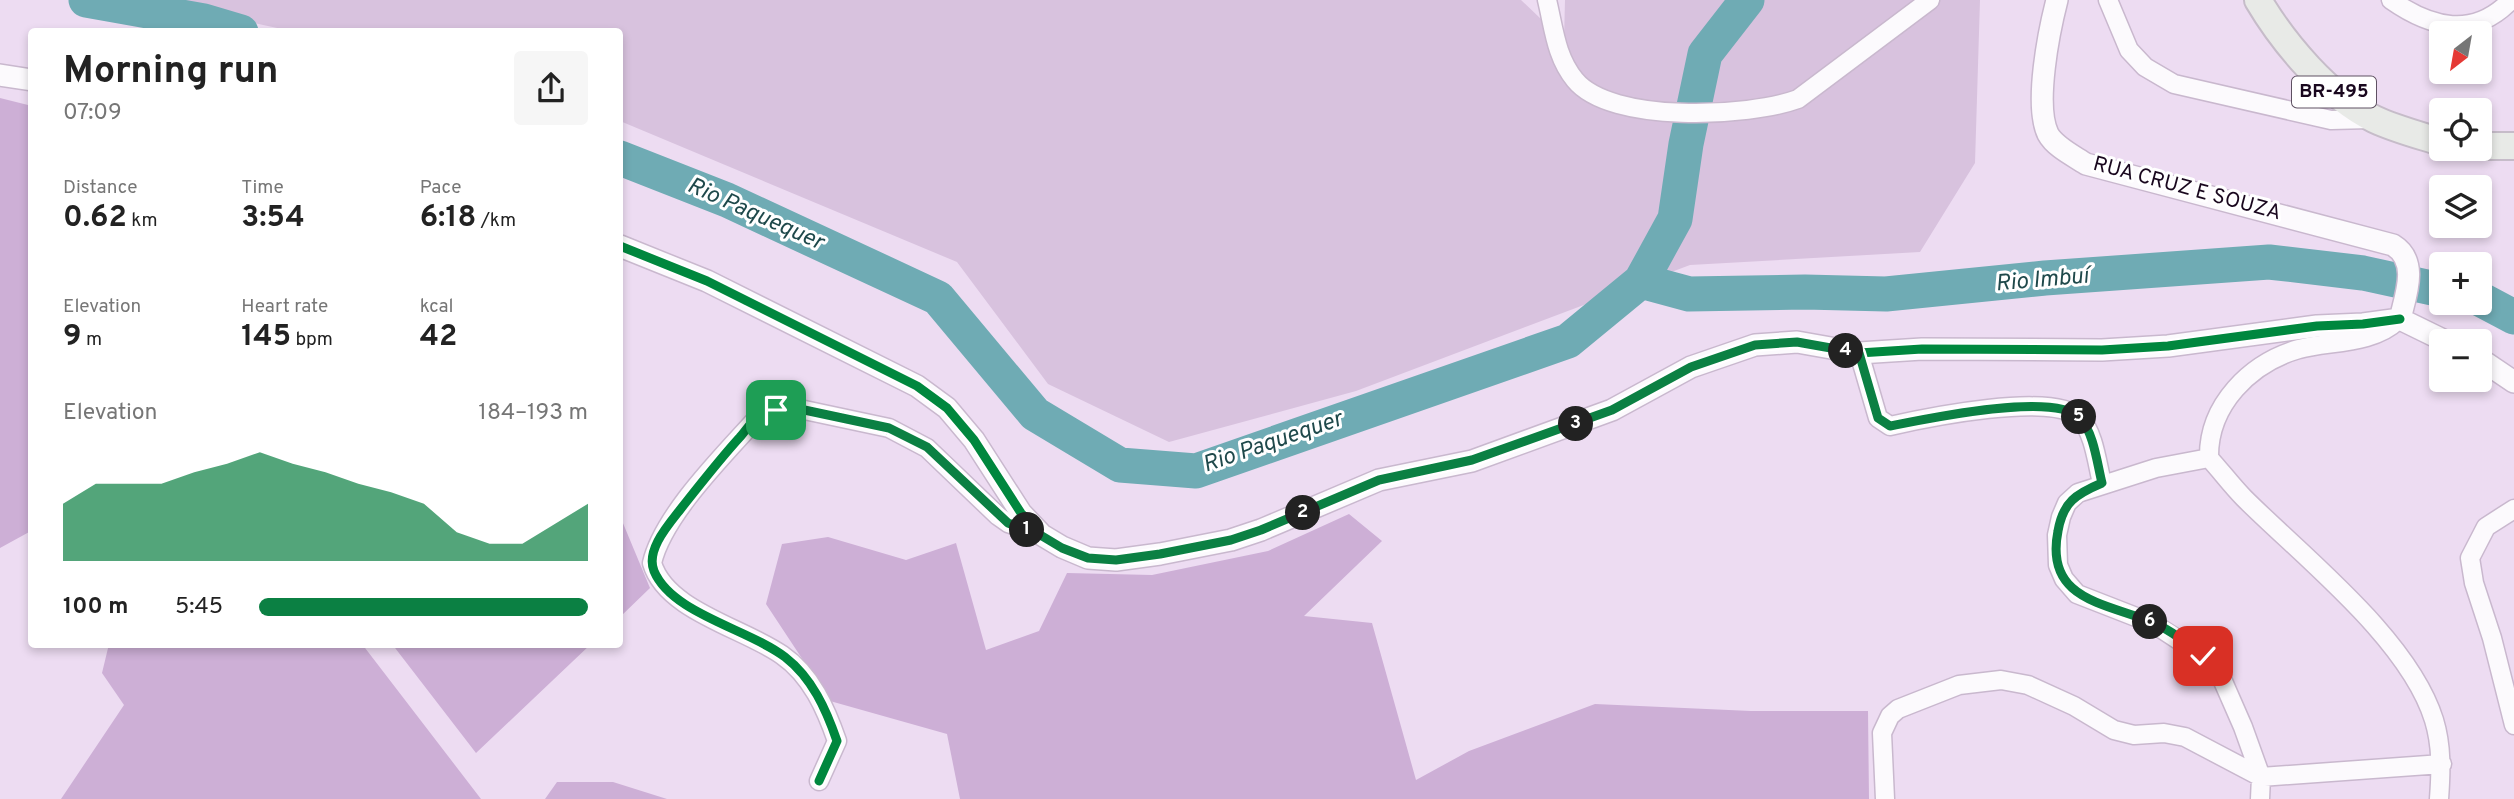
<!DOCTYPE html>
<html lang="en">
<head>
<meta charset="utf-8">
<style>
	body { margin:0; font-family:Overpass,sans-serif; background:#f6f6f6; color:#222; height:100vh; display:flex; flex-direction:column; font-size:26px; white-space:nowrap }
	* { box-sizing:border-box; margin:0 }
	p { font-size:23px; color:#767676 }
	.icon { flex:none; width:38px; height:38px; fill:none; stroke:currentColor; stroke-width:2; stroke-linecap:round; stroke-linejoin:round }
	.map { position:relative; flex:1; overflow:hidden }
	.side { position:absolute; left:28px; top:28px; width:595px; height:620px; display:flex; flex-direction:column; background:#fff; border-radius:7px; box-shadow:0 4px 10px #0003 }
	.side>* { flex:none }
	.needle { width:46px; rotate:211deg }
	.tools { position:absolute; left:2429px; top:21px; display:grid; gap:14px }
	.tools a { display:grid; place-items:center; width:63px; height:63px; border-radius:7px; background:#fff; box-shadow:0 4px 10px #0003; font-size:35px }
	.pin { position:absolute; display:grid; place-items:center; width:60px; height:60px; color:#fff; margin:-30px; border-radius:14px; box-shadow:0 4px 10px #0006 }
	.km { position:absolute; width:35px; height:35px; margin:-18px; border-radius:50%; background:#222; color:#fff; font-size:19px; line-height:35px; text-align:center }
	.round { display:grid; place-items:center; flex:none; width:74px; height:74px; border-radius:7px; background:#f6f6f6 }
	.overview { display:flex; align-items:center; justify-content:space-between; height:119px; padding:0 35px }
	h1 { font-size:38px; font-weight:700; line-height:52px }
	.metrics { display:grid; grid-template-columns:repeat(3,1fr); gap:10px; height:119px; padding:7px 35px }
	.metrics div { display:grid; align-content:center }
	.metrics b { font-size:30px; font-weight:700 }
	.metrics small { font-size:19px; font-weight:400 }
	.metrics p { font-size:19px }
	.chart { height:196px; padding:14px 35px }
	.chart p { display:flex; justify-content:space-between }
	.chart svg { width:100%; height:126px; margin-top:7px; fill:#0b8043; opacity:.7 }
	ul { padding:0 35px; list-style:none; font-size:23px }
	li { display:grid; grid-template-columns:112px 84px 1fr; align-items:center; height:52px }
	li i { height:18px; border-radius:9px; background:#0b8043 }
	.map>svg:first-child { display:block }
	.green { fill:#d8c2de }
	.forest { fill:#cdafd6 }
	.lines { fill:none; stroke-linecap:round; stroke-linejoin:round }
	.river { stroke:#6fabb4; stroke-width:35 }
	.minor-casing { stroke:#c9b8ce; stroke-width:21 }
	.tertiary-casing { stroke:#c9b8ce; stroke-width:24 }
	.primary-casing { stroke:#c6bcc9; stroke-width:30 }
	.minor { stroke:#fcfafd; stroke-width:18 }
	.tertiary { stroke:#fcfafd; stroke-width:21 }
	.primary { stroke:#e8eae7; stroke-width:26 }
	.cycleway-casing { stroke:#fff; stroke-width:13 }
	.cycleway { stroke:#00873e; stroke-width:9 }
	.route-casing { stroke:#fff; stroke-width:14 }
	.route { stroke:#0b8043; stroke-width:9 }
	.labels { text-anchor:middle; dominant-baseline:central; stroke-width:6; stroke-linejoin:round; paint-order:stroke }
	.shield { fill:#fff; stroke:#5e5162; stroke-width:2 }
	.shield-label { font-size:19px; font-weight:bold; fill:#19071e }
	.street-label { font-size:21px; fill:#19071e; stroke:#fff }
	.water-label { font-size:23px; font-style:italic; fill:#1f494b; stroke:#fff }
</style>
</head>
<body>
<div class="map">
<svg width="2514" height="799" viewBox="0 0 2514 799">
	<rect width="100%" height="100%" fill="#eddcf2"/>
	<path class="green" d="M149 0H1521L1564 41 1565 0H1980L1975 163 1920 252 1690 265 1356 391 1169 442 1048 384 957 262 620 121V32L291 31Z"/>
	<path class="forest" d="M0 98 32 106 31 531 0 548Z
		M1349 514 1382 541 1304 616 1372 623 1416 780 1469 751 1595 704 1751 711H1868L1869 799H960L947 734 830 701 766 604 782 544 828 537 906 560 956 543 986 650 1039 631 1067 573 1152 575 1268 551Z
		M620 516 650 588 620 617Z
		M109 644H362L481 799H61L124 705 102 673Z
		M392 644H591L476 753Z
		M557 782H613L667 799H545Z"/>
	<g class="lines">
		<path class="river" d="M86 0 204 21 241 32
			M620 158 727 200 938 298 1035 414 1120 465 1196 471 1568 341 1641 281 1675 219 1686 144 1705 54 1747 0
			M1641 281 1689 294 1805 292 1886 294 2045 278 2269 262 2363 273 2441 290
			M2480 299 2514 317"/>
		<defs>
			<path id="minor" d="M1547 0C1554 29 1556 57 1575 80 1611 124 1749 117 1798 99L1930 0
				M2108 0 2129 50 2145 67 2174 84 2331 120 2370 119
				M2391 0C2431 28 2474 39 2511 0
				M1859 353 1878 418 1890 426C1925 418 2054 391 2080 418 2094 433 2097 463 2102 483
				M2209 458 2156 468 2078 493 2067 503 2061 517 2057 535 2058 565 2064 579 2077 594 2154 624 2203 656 2222 679 2243 727 2261 777 2260 799
				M2209 458C2221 471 2232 486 2244 498 2303 557 2409 639 2434 720 2442 746 2441 772 2439 799
				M2209 458C2208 405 2250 363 2299 349 2330 341 2373 344 2397 321
				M2514 509 2486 527 2470 558 2474 583 2492 638 2514 725
				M819 781 837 741C826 709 811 675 782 655 744 628 666 611 652 563 663 515 724 455 758 417L777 410 795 408 889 428 927 448 998 516 1008 523 1042 535
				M1885 799 1882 733 1890 716 1898 709 1959 685 2001 680 2028 685 2074 706 2114 730 2134 735 2164 733 2185 737 2261 777 2442 764"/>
			<path id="tertiary" d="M2057 0C2049 31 2034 105 2048 134 2055 147 2074 156 2086 164L2393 245C2419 261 2406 294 2400 319
				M0 75 32 80
				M620 246 707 281 917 386 947 408 974 440 1021 513 1042 535 1062 547 1088 558 1116 560 1160 554 1231 540 1261 530 1379 480 1472 461 1612 410 1691 367 1755 345 1797 342 1859 353 1922 349 2102 350 2168 346 2317 326 2363 324 2400 319
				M2400 319 2445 341
				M2480 359 2514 382"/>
			<path id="primary" d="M2258 0C2284 44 2328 96 2374 119 2395 129 2419 135 2441 142
				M2480 146H2514"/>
		</defs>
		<use href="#minor" class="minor-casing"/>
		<use href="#tertiary" class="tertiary-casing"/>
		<use href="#primary" class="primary-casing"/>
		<use href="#minor" class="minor"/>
		<use href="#tertiary" class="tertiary"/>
		<use href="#primary" class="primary"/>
		<defs>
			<path id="cycleway" d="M620 246 707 281 917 386 947 408 974 440 1021 513 1042 535 1062 547 1088 558 1116 560 1160 554 1231 540 1261 530 1379 480 1472 461 1612 410 1691 367 1755 345 1797 342 1859 353 1922 349 2102 350 2168 346 2317 326 2363 324 2400 319
				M819 781 837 741C826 709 812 678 785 657 749 629 672 614 654 571 645 549 671 522 683 506 702 482 720 459 740 437 746 430 752 421 758 417 791 395 894 427 925 447 952 464 975 494 998 516L1008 523 1039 534"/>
		</defs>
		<use href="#cycleway" class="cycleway-casing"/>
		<use href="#cycleway" class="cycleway"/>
	</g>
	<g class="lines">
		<defs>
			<path id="route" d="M776 410 795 408 889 428 927 447 1008 523 1042 536 1062 548 1088 558 1116 560 1160 554 1231 540 1261 530 1379 480 1472 460 1612 410 1691 367 1755 345 1797 342 1859 353 1878 418 1890 426C1925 419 2055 391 2080 418 2094 433 2097 463 2102 483 2076 494 2063 502 2058 531 2044 601 2107 603 2154 623 2172 631 2188 644 2203 656"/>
		</defs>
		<use href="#route" class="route-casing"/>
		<use href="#route" class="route"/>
	</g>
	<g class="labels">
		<rect class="shield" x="2292" y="76.5" width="84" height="31" rx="5"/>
		<g class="shield-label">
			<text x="2334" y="92">BR-495</text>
		</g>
		<g class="street-label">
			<text transform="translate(2187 189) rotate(15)">RUA CRUZ E SOUZA</text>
		</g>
		<g class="water-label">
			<text transform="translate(755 215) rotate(24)">Rio Paquequer</text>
			<text transform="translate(2042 281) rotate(-5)">Rio Imbuí</text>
			<text transform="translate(1273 443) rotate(-19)">Rio Paquequer</text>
		</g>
	</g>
</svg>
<div class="tools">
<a><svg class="needle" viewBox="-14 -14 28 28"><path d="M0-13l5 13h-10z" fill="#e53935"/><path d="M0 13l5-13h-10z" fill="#767676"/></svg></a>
<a><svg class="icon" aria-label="locate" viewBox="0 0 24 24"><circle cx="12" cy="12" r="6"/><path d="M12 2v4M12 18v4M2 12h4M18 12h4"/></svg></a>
<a><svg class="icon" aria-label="layers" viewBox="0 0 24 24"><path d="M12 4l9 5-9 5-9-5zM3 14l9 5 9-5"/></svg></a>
<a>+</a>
<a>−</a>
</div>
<div class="pin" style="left:776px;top:410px;background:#1e9e55"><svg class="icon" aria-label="arrive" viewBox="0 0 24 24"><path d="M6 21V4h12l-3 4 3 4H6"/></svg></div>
<div class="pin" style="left:2203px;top:656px;background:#d93025"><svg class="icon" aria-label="check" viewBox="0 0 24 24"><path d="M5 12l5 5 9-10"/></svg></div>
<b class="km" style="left:1027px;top:530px">1</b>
<b class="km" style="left:1303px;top:513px">2</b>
<b class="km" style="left:1576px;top:424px">3</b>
<b class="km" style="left:1846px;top:351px">4</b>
<b class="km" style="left:2079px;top:417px">5</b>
<b class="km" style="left:2150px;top:622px">6</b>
<section class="side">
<div class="overview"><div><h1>Morning run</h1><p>07:09</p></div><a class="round"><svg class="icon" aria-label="share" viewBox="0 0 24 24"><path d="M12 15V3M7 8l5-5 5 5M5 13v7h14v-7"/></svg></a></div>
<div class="metrics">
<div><p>Distance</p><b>0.62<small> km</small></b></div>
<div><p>Time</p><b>3:54</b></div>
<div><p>Pace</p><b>6:18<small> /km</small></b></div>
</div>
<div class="metrics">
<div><p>Elevation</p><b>9<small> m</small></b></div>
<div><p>Heart rate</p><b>145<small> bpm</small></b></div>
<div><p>kcal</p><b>42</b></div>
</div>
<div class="chart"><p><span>Elevation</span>184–193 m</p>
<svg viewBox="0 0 160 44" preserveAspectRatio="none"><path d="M0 44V24L10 17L20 17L30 17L40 13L50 10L60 6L70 10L80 13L90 17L100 20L110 24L120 34L130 38L140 38L150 31L160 24V44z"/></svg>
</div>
<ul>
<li><b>100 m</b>5:45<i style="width:100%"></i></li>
</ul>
</section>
</div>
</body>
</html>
